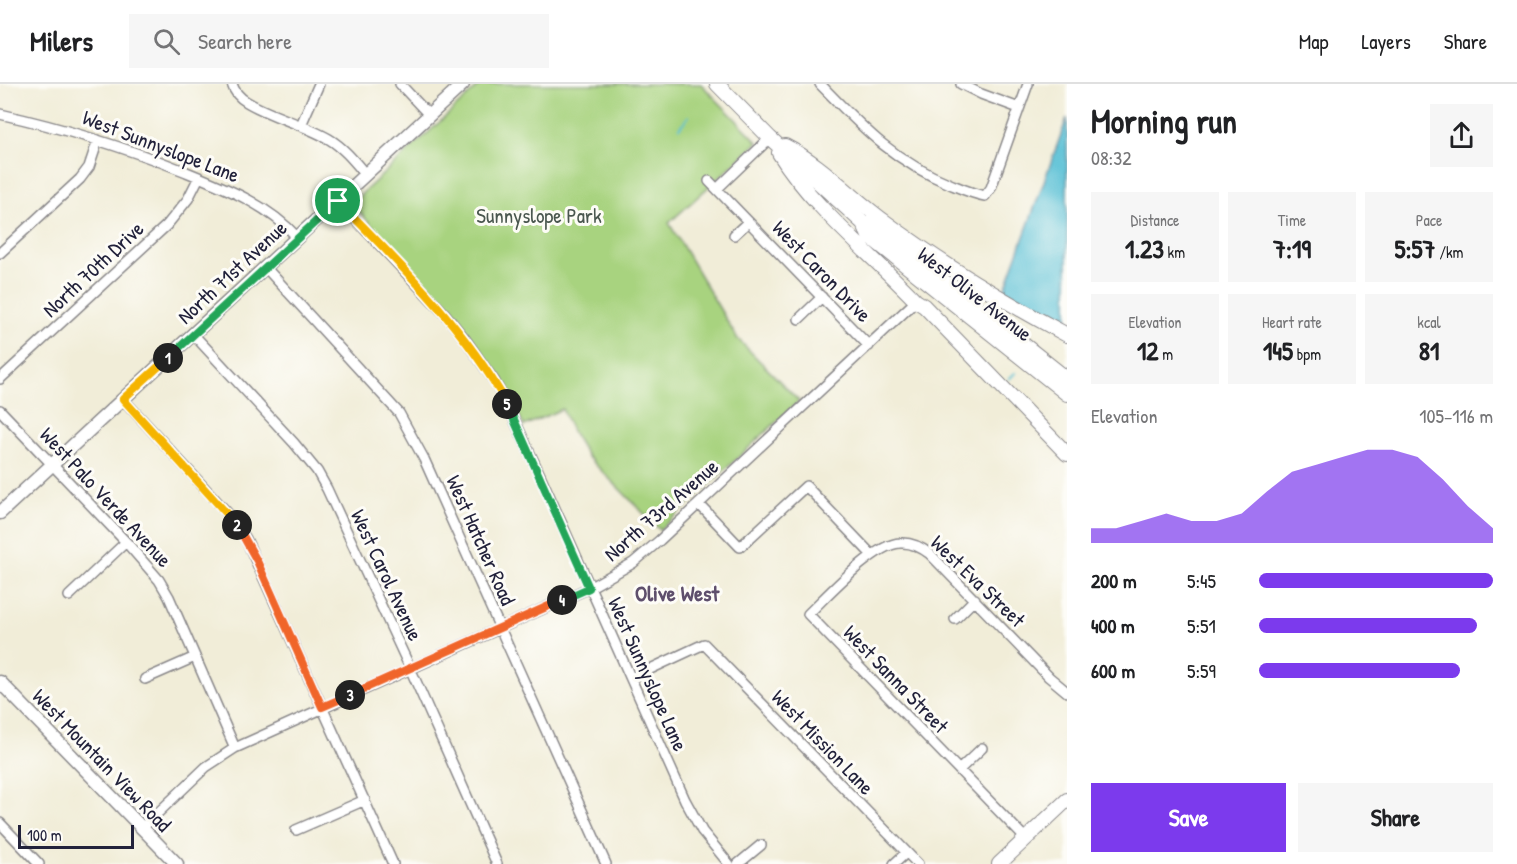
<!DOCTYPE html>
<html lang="en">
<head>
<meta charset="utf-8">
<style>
	body { margin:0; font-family:"Patrick Hand",sans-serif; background:#f6f6f6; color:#202124; height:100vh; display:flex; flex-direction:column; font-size:22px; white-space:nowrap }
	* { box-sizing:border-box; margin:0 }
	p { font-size:20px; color:#757577 }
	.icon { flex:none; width:33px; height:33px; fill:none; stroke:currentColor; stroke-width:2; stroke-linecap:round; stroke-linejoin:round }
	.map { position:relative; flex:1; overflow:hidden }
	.side { display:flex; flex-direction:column; background:#fff; width:450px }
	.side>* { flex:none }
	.scale { position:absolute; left:18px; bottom:15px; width:116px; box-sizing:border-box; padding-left:6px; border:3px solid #22223b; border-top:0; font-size:16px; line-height:21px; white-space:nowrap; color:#22223b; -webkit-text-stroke:4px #fdfcf7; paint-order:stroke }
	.pin { position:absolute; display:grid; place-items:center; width:51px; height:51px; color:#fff; margin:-26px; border:3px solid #fff; border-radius:50%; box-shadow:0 2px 6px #0007 }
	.km { position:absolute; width:30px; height:30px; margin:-15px; border-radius:50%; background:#222; color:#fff; font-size:16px; line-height:30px; text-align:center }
	.round { display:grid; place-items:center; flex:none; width:63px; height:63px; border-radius:0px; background:#f6f6f6 }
	.headline { display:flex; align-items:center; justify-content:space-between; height:102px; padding:0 24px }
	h1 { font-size:33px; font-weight:700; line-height:45px }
	.stats { display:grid; grid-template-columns:repeat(3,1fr); gap:9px; height:102px; padding:6px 24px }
	.stats div { display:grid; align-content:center; border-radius:0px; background:#f6f6f6; text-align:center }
	.stats b { font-size:26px; font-weight:700 }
	.stats small { font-size:16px; font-weight:400 }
	.stats p { font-size:16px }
	.chart { height:168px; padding:12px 24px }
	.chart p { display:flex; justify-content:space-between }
	.chart svg { width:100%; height:108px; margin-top:6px; fill:#7c3aed; opacity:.7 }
	.button { display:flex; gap:12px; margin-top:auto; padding:12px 24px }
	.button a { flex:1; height:69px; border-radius:0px; background:#7c3aed; color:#fff; font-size:24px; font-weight:700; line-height:69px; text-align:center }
	.button a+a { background:#f6f6f6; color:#202124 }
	ul { padding:0 24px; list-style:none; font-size:20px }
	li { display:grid; grid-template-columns:96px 72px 1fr; align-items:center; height:45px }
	li i { height:15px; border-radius:8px; background:#7c3aed }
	header { display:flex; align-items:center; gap:36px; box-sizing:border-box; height:84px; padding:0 30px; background:#fff; border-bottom:2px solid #e0e0e0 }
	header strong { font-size:28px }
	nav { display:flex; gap:33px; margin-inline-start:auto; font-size:21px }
	.search { width:420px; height:54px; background:#f6f6f6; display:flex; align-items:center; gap:15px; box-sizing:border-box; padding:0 21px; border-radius:0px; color:#757577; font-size:22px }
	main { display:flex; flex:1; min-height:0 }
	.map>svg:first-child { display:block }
	.green { fill:#a8d37f; stroke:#657a5d; stroke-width:1.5 }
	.water { fill:#58c0d5; stroke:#3d7188; stroke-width:1.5 }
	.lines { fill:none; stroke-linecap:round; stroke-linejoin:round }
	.stream { stroke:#58c0d5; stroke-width:2 }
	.minor-casing { stroke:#8a888a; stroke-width:12 }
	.tertiary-casing { stroke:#8a888a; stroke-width:15 }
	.secondary-casing { stroke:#8a888a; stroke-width:16 }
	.minor { stroke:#fff; stroke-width:9 }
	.tertiary { stroke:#fff; stroke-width:12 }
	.secondary { stroke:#fff; stroke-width:14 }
	.split-1-casing { stroke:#fff; stroke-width:12 }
	.split-2-casing { stroke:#fff; stroke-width:12 }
	.split-3-casing { stroke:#fff; stroke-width:12 }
	.split-4-casing { stroke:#fff; stroke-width:12 }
	.split-5-casing { stroke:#fff; stroke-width:12 }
	.split-6-casing { stroke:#fff; stroke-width:12 }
	.split-1 { stroke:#22a559; stroke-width:8 }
	.split-2 { stroke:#f5b400; stroke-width:8 }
	.split-3 { stroke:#f0652b; stroke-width:8 }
	.split-4 { stroke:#f0652b; stroke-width:8 }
	.split-5 { stroke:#22a559; stroke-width:8 }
	.split-6 { stroke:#f5b400; stroke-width:8 }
	.labels { text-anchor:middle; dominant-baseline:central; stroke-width:6; stroke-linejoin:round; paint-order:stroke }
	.street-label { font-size:21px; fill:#22223b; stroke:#fdfcf7 }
	.park-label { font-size:21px; fill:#4a574f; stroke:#fdfcf7 }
	.neighbourhood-label { font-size:22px; font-weight:bold; fill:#5e4f6c; stroke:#fdfcf7 }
</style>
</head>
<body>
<header>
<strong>Milers</strong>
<div class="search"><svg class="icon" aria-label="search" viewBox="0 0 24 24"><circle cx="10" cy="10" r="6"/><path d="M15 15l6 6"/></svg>Search here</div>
<nav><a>Map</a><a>Layers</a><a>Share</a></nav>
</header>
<main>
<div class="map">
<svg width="1067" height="780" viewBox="0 0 1067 780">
	<rect width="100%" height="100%" fill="#fdfcf7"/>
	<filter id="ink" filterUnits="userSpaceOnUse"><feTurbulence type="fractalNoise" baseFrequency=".0167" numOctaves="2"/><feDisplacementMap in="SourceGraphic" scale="12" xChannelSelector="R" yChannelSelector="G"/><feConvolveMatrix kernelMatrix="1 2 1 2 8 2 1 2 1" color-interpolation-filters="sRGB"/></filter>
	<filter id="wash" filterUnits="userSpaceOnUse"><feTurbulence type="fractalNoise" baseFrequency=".008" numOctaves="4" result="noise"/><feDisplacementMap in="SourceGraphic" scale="24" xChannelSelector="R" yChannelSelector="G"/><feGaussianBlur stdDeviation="1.35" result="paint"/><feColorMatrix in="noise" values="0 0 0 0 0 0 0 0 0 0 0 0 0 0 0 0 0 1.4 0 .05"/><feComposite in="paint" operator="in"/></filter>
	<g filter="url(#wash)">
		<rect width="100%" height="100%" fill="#f1edd8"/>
		<path class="green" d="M481 0H701L758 58 669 139 737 254 799 317 660 446 587 372 573 349 562 325 524 342 504 302 475 258 455 233 354 122 355 116Z"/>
		<path class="water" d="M1067 34V234L1003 210Z"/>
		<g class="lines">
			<path class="stream" d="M679 44 689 32
				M1009 295 1015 289"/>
		</g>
	</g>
	<g filter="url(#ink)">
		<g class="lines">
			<defs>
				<path id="minor" d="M232 0C234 7 240 14 247 18 272 33 303 40 329 55 344 64 355 78 366 91
					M400 0 430 32
					M820 0C862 43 893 77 950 100 962 105 973 110 985 112L991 104 1028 0
					M961 0 981 10 1019 24
					M0 30C63 44 124 63 184 87 226 104 267 120 298 154
					M301 41 319 0
					M709 97 869 262
					M717 105 770 54
					M338 117 445 230 465 255 495 298 507 320 540 391 685 716 702 747 729 780
					M734 151 748 138
					M0 169 80 95 89 83 98 56
					M266 184 399 329 424 375 606 780
					M799 235 822 213
					M193 250 294 359 317 387 327 405 410 584 497 780
					M0 295 167 141 188 115 199 93
					M123 315 234 436 246 455 393 780
					M0 326 126 458 159 496 169 513 235 664
					M699 420 740 463 806 402 872 471
					M69 512 126 458
					M955 535 975 515
					M631 594 704 560 918 780
					M145 595 195 573
					M959 686 982 664
					M0 739 39 780
					M141 745 206 683 235 664 589 504 633 479 660 456 916 217
					M296 746 365 716
					M1026 755 808 530C828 511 874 460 900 459 912 458 921 463 930 470L1049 593 1067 608
					M738 780 761 761
					M894 780 906 769"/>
				<path id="tertiary" d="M0 429 463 0
					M0 598 177 780"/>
				<path id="secondary" d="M717 0 770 54 863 139 869 152 1067 310
					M785 62C821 80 851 113 884 137 942 180 1003 217 1067 251
					M779 69C811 122 872 171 916 217L924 222 1067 370
					M863 139 876 143 1067 295
					M999 780 1067 716"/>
			</defs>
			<use href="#minor" class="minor-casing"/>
			<use href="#tertiary" class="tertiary-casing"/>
			<use href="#secondary" class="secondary-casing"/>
			<use href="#minor" class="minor"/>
			<use href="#tertiary" class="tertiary"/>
			<use href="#secondary" class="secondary"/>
		</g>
	</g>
	<g class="lines" filter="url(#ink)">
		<defs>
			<path id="split-1" d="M168 274 338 117"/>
			<path id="split-2" d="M168 274 123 315 237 441"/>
			<path id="split-3" d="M237 441 257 477 322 623 350 611"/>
			<path id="split-4" d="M350 611 562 516"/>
			<path id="split-5" d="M507 320 589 504 562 516"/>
			<path id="split-6" d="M338 117C400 180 464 243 507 320"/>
		</defs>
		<use href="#split-1" class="split-1-casing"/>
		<use href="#split-2" class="split-2-casing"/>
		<use href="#split-3" class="split-3-casing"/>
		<use href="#split-4" class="split-4-casing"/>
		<use href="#split-5" class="split-5-casing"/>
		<use href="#split-6" class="split-6-casing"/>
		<use href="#split-1" class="split-1"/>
		<use href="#split-2" class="split-2"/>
		<use href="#split-3" class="split-3"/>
		<use href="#split-4" class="split-4"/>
		<use href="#split-5" class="split-5"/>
		<use href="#split-6" class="split-6"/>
	</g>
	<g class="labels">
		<g class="street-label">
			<text transform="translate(161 62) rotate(21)">West Sunnyslope Lane</text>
			<text transform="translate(93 185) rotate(-43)">North 70th Drive</text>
			<text transform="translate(822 187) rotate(46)">West Caron Drive</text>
			<text transform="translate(232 188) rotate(-43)">North 71st Avenue</text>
			<text transform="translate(975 210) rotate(38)">West Olive Avenue</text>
			<text transform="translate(106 413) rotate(47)">West Palo Verde Avenue</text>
			<text transform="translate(661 426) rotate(-41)">North 73rd Avenue</text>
			<text transform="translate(481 456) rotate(66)">West Hatcher Road</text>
			<text transform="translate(387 491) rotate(65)">West Carol Avenue</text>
			<text transform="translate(978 497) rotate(44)">West Eva Street</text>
			<text transform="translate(648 590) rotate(66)">West Sunnyslope Lane</text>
			<text transform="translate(896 595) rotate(46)">West Sanna Street</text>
			<text transform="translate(823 658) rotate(46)">West Mission Lane</text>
			<text transform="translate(102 676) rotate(46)">West Mountain View Road</text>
		</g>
		<g class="park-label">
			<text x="539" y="131">Sunnyslope Park</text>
		</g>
		<g class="neighbourhood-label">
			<text x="677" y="509">Olive West</text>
		</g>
	</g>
</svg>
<div class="scale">100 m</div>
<div class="pin" style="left:338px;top:117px;background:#1e9e55"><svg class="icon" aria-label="arrive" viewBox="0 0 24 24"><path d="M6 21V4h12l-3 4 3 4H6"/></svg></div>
<b class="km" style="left:168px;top:274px">1</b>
<b class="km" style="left:237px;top:441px">2</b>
<b class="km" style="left:350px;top:611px">3</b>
<b class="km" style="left:562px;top:516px">4</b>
<b class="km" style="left:507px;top:320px">5</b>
</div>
<section class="side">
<div class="headline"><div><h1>Morning run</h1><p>08:32</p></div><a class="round"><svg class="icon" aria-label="share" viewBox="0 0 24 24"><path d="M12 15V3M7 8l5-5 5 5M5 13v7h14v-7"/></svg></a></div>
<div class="stats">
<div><p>Distance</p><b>1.23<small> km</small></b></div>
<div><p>Time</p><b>7:19</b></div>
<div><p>Pace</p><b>5:57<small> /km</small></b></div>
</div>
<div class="stats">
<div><p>Elevation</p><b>12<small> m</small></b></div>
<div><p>Heart rate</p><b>145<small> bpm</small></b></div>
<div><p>kcal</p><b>81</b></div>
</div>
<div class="chart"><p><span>Elevation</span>105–116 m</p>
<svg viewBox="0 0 160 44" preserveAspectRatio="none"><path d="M0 44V38L10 38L20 35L30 32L40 35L50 35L60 32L70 23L80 15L90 12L100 9L110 6L120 6L130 9L140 18L150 29L160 38V44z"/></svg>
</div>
<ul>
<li><b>200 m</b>5:45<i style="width:100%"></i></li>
<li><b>400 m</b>5:51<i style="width:93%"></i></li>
<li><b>600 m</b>5:59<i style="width:86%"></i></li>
</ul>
<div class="button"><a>Save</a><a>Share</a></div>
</section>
</main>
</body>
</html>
